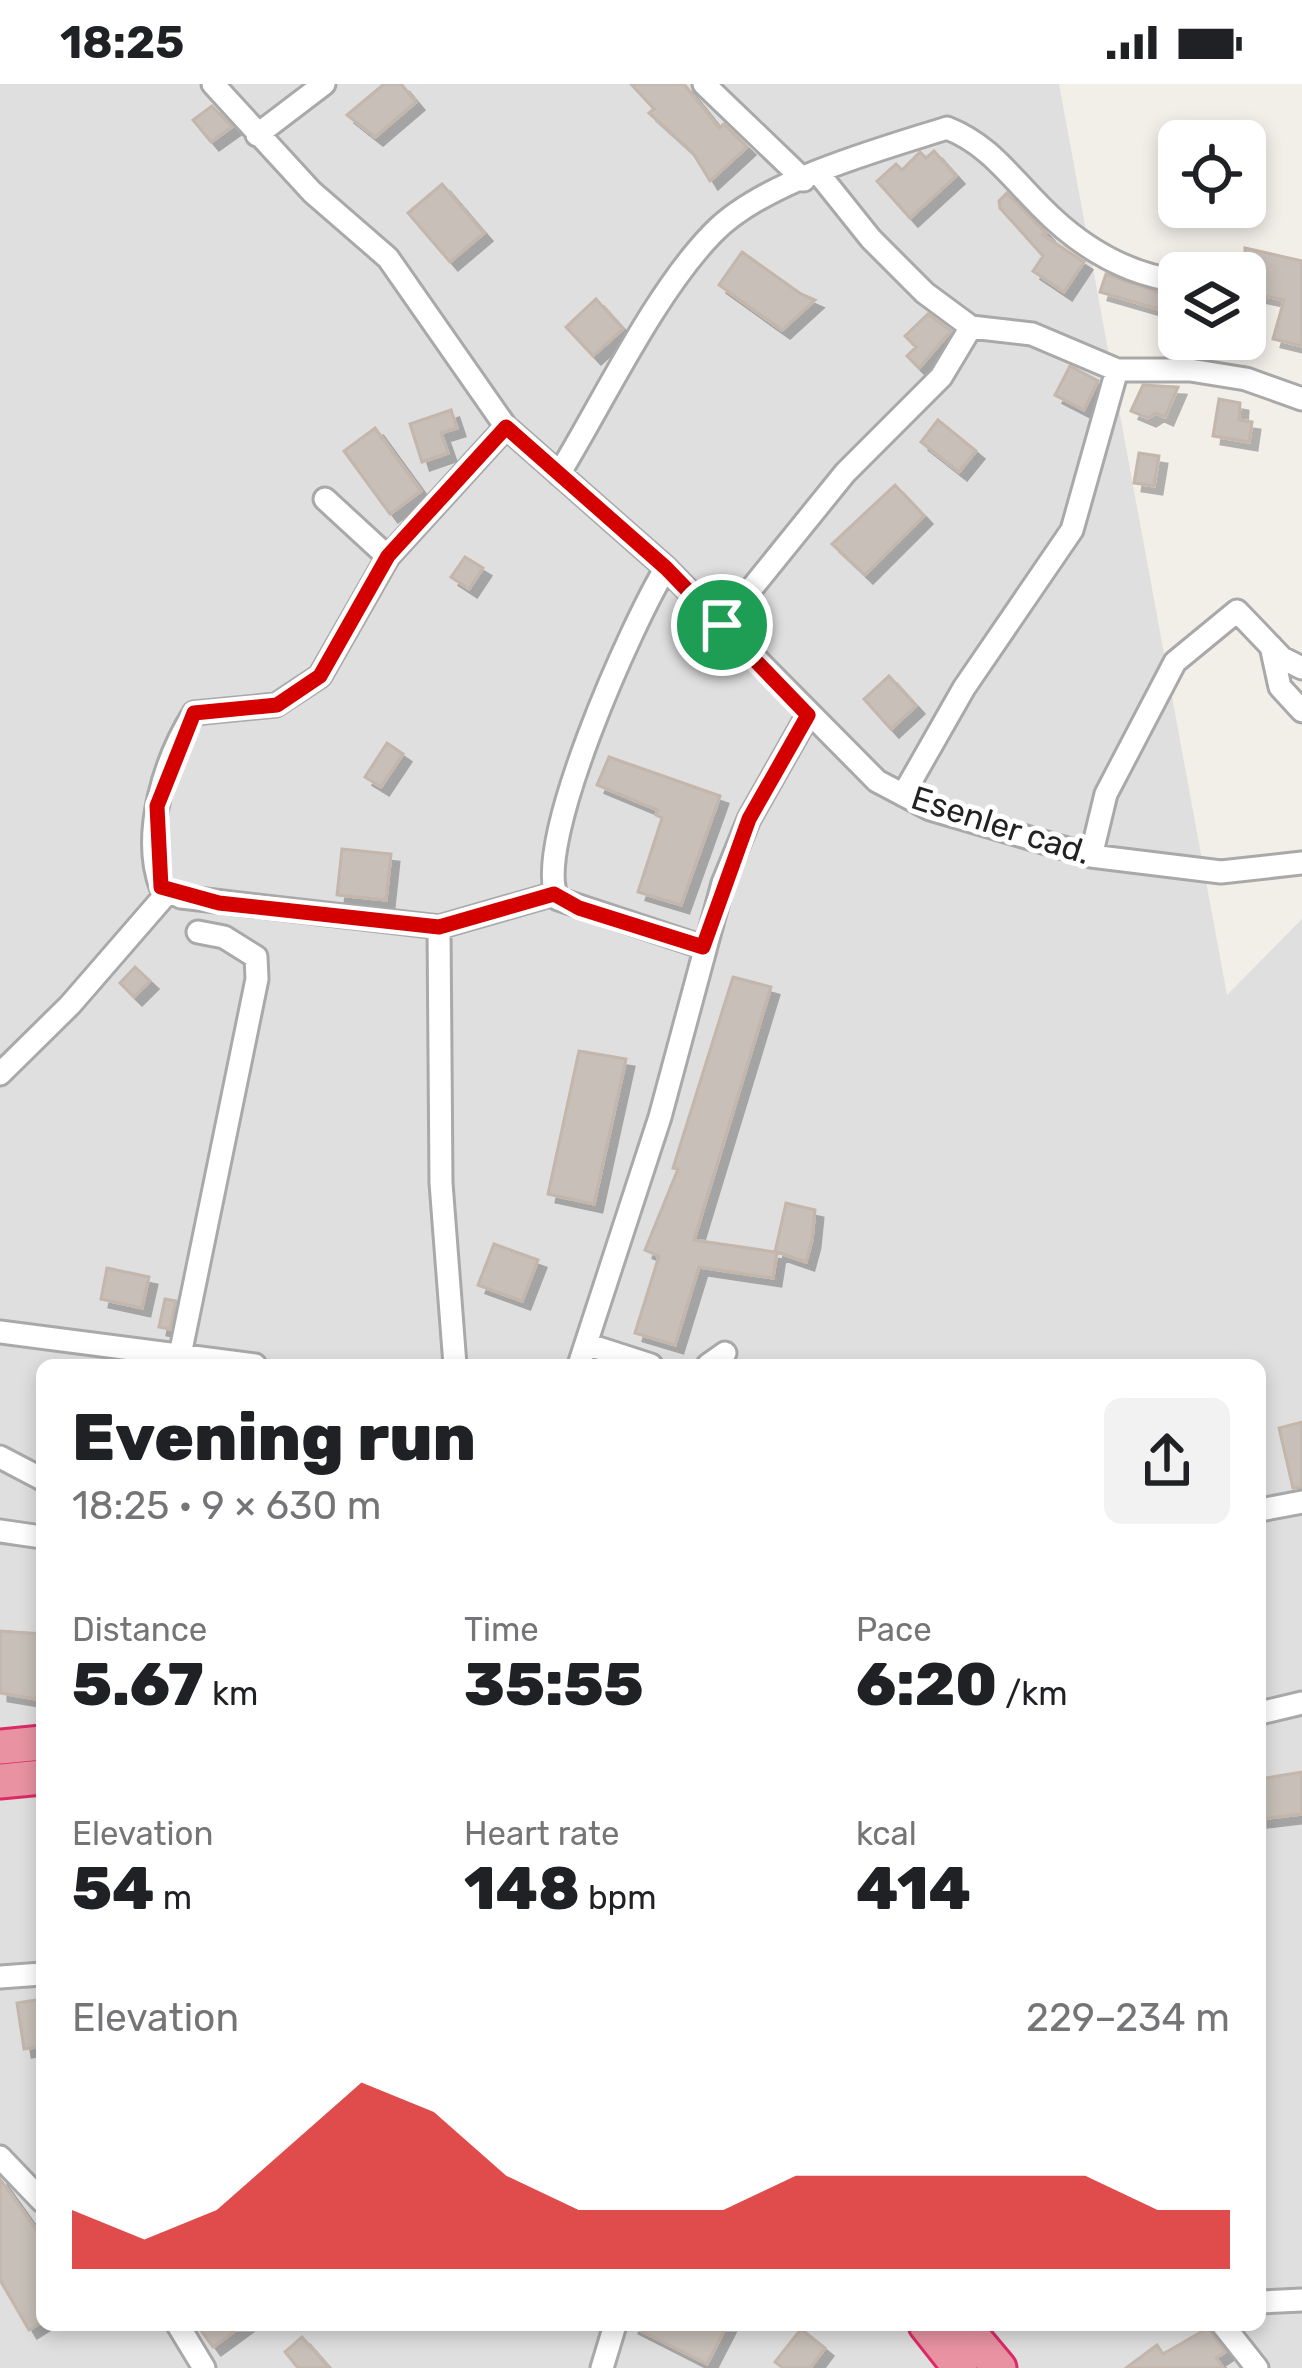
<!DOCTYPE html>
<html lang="en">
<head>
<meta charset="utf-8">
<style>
	body { margin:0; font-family:Rubik,sans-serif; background:#f2f2f2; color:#202124; height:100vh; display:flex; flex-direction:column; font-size:45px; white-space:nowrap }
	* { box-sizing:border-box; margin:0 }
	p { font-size:39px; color:#757577 }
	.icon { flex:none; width:66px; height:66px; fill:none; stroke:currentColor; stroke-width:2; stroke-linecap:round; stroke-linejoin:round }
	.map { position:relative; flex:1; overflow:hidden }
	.details { position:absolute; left:36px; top:1275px; width:1230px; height:972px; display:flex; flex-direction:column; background:#fff; border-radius:18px; box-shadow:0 6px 18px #0003 }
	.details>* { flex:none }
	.controls { position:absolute; left:1158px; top:36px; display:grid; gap:24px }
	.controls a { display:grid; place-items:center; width:108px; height:108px; border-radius:18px; background:#fff; box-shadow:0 6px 18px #0003; font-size:60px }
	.pin { position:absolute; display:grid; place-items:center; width:102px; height:102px; color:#fff; margin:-51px; border:6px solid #fff; border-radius:50%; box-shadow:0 3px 12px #0007 }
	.round { display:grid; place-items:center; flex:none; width:126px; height:126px; border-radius:18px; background:#f2f2f2 }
	.headline { display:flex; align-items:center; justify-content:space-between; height:204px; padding:0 36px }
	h1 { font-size:66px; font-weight:800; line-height:90px }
	.figures { display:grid; grid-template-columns:repeat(3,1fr); gap:18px; height:204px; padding:12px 36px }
	.figures div { display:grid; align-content:center }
	.figures b { font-size:60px; font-weight:800 }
	.figures small { font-size:33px; font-weight:400 }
	.figures p { font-size:33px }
	.chart { height:336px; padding:24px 36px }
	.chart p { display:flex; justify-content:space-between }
	.chart svg { width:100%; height:216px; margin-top:12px; fill:#d40000; opacity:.7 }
	.status { display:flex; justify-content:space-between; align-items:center; height:84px; padding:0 60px; background:#fff; direction:ltr }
	.status svg { height:33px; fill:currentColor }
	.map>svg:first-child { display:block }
	.residential { fill:#e0dfdf; fill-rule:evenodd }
	.building { fill:#c7bfb8; stroke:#c4b6ab; stroke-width:3; filter:url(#shadow) }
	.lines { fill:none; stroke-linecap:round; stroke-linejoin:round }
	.minor-casing { stroke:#a9a9a9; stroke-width:27 }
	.highway-casing { stroke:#dc2a67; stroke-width:39 }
	.minor { stroke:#fff; stroke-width:21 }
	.highway { stroke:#e892a2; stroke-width:33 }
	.route-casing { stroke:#fff; stroke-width:24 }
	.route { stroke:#d40000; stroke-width:15 }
	.labels { text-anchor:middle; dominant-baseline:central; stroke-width:10; stroke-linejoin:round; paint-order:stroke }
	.street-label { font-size:33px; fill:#222; stroke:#fff }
</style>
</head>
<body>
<div class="status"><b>18:25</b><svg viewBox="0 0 49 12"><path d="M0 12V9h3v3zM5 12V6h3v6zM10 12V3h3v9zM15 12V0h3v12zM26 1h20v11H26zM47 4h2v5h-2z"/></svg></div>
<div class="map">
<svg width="1302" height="2284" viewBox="0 0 1302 2284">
	<defs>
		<filter id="shadow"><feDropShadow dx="8" dy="8" stdDeviation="0" flood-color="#0004"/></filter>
	</defs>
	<rect width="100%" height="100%" fill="#f2efe9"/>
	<path class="residential" d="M0 0H1059L1227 911 1302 835V2284H0ZM42 1281H1260V2241H42Z"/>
	<path class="building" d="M384 0H401L416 18 375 53 347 31Z
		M631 0H684L719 44 724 40 747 63 710 97 693 69 649 29 654 25Z
		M212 22 232 43 211 58 193 36Z
		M934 67 956 92 910 134 877 97 896 80 902 86 920 68 926 74Z
		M442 100 484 149 450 178 408 129Z
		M1007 109 1046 149 1043 151 1084 178 1064 208 1033 187 1043 172 1000 124 999 117Z
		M1245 164 1302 177V262L1273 255 1284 216 1245 208Z
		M742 168 801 210 815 216 782 246 719 201Z
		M1106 190 1160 209 1162 226 1100 208Z
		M596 215 623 245 593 272 566 243Z
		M928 230 951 247 919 284 907 272 916 263 905 252Z
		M1070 282 1098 297 1084 326 1055 311Z
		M1143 301 1178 303 1165 333 1156 329 1148 334 1131 327Z
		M1219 315 1240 319 1239 336 1252 338 1249 358 1213 352Z
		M451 326 457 344 441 349 448 369 422 378 410 340Z
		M938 336 976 367 959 388 921 358Z
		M375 344 421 407 390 430 344 367Z
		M1139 369 1159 372 1154 402 1134 399Z
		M895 401 924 432 865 491 832 460Z
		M465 473 483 484 469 505 451 493Z
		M889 592 916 622 891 645 864 615Z
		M387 659 403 670 381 703 365 693Z
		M609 673 720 712 681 821 638 808 662 734 656 731 658 726 597 701Z
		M342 765 391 770 386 816 337 811Z
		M135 883 150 897 134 913 120 899Z
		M733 893 771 903 694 1156 775 1168 786 1119 815 1126 812 1156 806 1178 777 1168 773 1194 699 1183 675 1261 635 1249 659 1172 645 1166 678 1085 673 1084Z
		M579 967 626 975 594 1120 548 1110Z
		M494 1160 538 1176 522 1217 478 1201Z
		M107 1184 149 1193 142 1224 101 1215Z
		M165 1215 176 1217 170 1245 159 1243Z
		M1302 1338V1403L1293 1404 1279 1344Z
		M0 1547 42 1550V1616L0 1609Z
		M1302 1688V1730L1260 1735V1695Z
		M42 1915V1962L24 1965 17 1919Z
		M0 2095 42 2154V2238L29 2246 0 2196Z
		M197 2241H243L213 2263Z
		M630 2241H727L707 2280Z
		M1208 2244 1225 2268 1216 2274 1223 2284H1126L1157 2261 1163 2270Z
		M801 2245 825 2264 810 2284H783L775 2278Z
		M302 2253 329 2284H298L285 2268Z"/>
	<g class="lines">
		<defs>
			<path id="minor" d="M213 0 312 108 388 174 506 343 666 484 877 697 930 725 1091 772 1221 788 1302 779
				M704 0 804 96
				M257 51 324 0
				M819 90 871 155 925 209 971 243 1032 250 1117 286H1190L1246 295 1302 315
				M506 343 388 473 320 592 276 621 194 629C165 675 141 750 161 803L181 813 439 843 554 810
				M559 390C603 318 655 208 713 149 763 97 878 66 947 44 988 60 1009 91 1040 122 1078 161 1124 190 1179 197
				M325 415 388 473
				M666 484C634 535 530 765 558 815L703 863
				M722 541 845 389 941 293 971 243
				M1271 562 1280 603 1302 627
				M903 711 964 604 1072 446 1117 286
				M1091 772 1106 710 1175 578 1237 527 1282 574 1302 584
				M439 843 441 1099 455 1281
				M0 990 70 921 168 808
				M0 1248 255 1281
				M586 1260 651 1281
				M180 1271 257 895 256 873 224 853 198 848
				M579 1281 660 1033 723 799 749 735 808 631
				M708 1281 725 1269
				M0 1373 42 1395
				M1260 1426 1302 1418
				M0 1447 42 1453
				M1260 1629 1302 1619
				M0 1893 42 1890
				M0 2073 42 2117
				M1260 2218 1302 2216
				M178 2241 204 2284
				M1223 2241 1257 2284
				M602 2284 615 2241"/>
			<path id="highway" d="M0 1663 42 1659
				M0 1697 42 1693
				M926 2241 960 2284
				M963 2241 999 2284"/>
		</defs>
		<use href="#minor" class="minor-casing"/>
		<use href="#highway" class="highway-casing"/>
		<use href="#minor" class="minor"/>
		<use href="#highway" class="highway"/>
	</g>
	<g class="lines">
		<defs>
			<path id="route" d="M506 343 666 484 808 631 749 735 703 863 579 824 554 810 439 843 219 819 161 803 157 722 194 629 277 621 320 592 388 472Z"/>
		</defs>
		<use href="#route" class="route-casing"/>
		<use href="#route" class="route"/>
	</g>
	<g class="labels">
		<g class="street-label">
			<text transform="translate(1001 741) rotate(18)">Esenler cad.</text>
		</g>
	</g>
</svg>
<div class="controls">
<a><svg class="icon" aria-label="locate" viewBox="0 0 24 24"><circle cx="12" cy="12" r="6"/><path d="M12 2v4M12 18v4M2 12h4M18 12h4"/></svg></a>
<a><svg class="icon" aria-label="layers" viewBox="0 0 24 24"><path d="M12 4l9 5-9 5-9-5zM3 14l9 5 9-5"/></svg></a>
</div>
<div class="pin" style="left:722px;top:541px;background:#1e9e55"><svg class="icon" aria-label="arrive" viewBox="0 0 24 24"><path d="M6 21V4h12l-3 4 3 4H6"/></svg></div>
<section class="details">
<div class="headline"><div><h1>Evening run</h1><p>18:25 · 9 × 630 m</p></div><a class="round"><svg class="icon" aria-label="share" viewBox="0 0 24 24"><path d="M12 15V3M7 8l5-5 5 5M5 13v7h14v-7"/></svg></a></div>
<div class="figures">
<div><p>Distance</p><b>5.67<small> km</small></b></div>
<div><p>Time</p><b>35:55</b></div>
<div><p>Pace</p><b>6:20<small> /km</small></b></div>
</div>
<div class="figures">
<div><p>Elevation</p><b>54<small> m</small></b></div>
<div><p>Heart rate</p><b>148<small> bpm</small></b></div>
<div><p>kcal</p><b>414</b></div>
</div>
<div class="chart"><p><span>Elevation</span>229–234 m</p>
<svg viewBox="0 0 160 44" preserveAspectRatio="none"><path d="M0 44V32L10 38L20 32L30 19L40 6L50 12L60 25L70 32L80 32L90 32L100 25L110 25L120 25L130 25L140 25L150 32L160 32V44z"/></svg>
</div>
</section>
</div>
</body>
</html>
